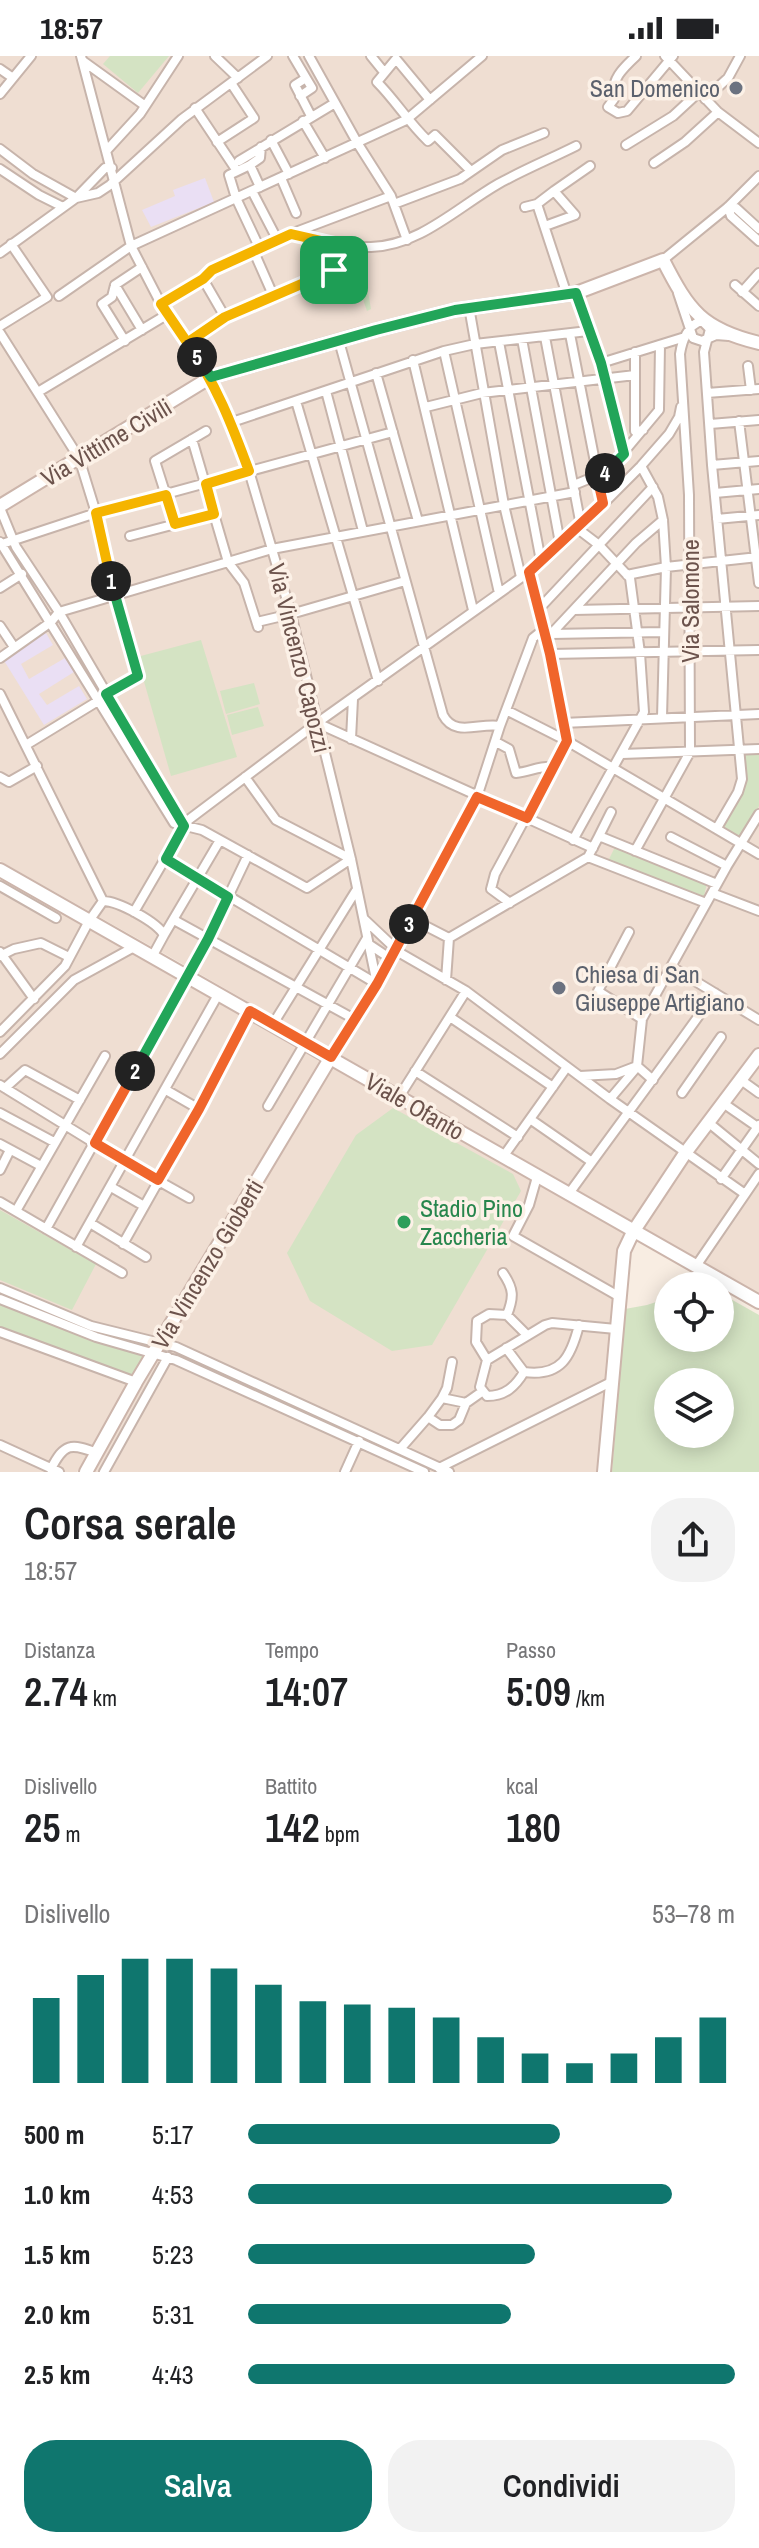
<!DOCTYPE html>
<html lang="it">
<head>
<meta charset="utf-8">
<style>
	body { margin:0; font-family:"Archivo Narrow",sans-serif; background:#f2f2f2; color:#202124; height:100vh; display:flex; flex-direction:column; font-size:30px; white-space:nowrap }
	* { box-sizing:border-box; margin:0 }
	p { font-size:26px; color:#757577 }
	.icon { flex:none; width:44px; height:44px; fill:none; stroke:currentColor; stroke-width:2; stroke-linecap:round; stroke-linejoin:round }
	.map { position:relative; height:1416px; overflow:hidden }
	.drawer { display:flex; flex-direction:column; background:#fff; flex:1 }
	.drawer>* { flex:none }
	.fabs { position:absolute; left:654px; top:1216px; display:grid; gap:16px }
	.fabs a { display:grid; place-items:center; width:80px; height:80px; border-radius:50%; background:#fff; box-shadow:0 4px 20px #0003; font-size:40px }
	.pin { position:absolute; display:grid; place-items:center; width:68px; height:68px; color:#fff; margin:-34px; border-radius:16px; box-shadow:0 4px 12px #0006 }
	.km { position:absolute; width:40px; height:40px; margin:-20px; border-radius:50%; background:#222; color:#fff; font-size:22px; line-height:40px; text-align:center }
	.round { display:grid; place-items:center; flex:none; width:84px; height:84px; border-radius:32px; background:#f2f2f2 }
	.head { display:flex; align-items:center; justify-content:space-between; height:136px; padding:0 24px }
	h1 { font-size:44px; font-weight:600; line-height:60px }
	.stats { display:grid; grid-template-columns:repeat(3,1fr); gap:12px; height:136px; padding:8px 24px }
	.stats div { display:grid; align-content:center }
	.stats b { font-size:40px; font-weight:600 }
	.stats small { font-size:22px; font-weight:400 }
	.stats p { font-size:22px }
	.chart { height:224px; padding:16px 24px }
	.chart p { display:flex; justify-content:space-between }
	.chart svg { width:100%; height:144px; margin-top:8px; stroke:#0f766e; stroke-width:6 }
	.cta { display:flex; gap:16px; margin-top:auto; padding:16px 24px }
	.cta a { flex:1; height:92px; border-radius:32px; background:#0f766e; color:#fff; font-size:32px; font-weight:600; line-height:92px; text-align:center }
	.cta a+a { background:#f2f2f2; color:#202124 }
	ul { padding:0 24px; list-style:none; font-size:26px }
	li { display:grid; grid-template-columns:128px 96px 1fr; align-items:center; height:60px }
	li i { height:20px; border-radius:10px; background:#0f766e }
	.status { display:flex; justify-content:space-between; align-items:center; height:56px; padding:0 40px; background:#fff; direction:ltr }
	.status svg { height:22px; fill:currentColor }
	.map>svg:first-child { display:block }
	.residential { fill:#efded2 }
	.education { fill:#eadff4 }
	.green { fill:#d4e3c3; fill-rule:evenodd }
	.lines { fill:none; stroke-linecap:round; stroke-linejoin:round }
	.street-casing { stroke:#c7b4ab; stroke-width:12 }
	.secondary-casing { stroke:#ccb5ab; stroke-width:16 }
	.street { stroke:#fff; stroke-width:8 }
	.secondary { stroke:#fff; stroke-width:12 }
	.split-1-casing { stroke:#fff; stroke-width:16 }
	.split-2-casing { stroke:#fff; stroke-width:16 }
	.split-3-casing { stroke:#fff; stroke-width:16 }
	.split-4-casing { stroke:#fff; stroke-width:16 }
	.split-5-casing { stroke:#fff; stroke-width:16 }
	.split-6-casing { stroke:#fff; stroke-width:16 }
	.split-1 { stroke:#f5b400; stroke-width:10 }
	.split-2 { stroke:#22a559; stroke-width:10 }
	.split-3 { stroke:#f0652b; stroke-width:10 }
	.split-4 { stroke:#f0652b; stroke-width:10 }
	.split-5 { stroke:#22a559; stroke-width:10 }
	.split-6 { stroke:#f5b400; stroke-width:10 }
	.worship-dot { fill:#6b7280; stroke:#fcf1e7; stroke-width:3 }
	.leisure-dot { fill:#2e9e5b; stroke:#fcf1e7; stroke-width:3 }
	.labels { text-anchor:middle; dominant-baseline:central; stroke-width:7; stroke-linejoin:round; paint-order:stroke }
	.worship-label { font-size:24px; fill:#5b616d; stroke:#fcf1e7; text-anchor:end }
	.street-label { font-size:24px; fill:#6c534c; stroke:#fcf1e7 }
	.leisure-label { font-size:24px; fill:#27864d; stroke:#fcf1e7; text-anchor:start }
</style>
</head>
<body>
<div class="status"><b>18:57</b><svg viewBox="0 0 49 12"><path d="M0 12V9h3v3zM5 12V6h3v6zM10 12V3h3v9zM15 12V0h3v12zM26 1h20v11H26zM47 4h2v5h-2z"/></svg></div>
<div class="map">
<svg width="759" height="1416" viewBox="0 0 759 1416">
	<rect width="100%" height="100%" fill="#f8ede2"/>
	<path class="residential" d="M0 0H759V1241L179 906 0 805Z
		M0 823 322 1004 77 1416H0Z
		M332 1004 628 1177 617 1195 602 1416H93Z"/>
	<path class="education" d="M205 122 214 146 151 171 142 154 175 140 173 134Z
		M46 577 53 589 21 608 29 623 65 602 74 616 39 638 47 649 79 630 87 643 44 669 3 603Z"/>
	<path class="green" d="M110 0H169L138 37 103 8Z
		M365 219 371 253 367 255 356 223Z
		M201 584 237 701 171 720 137 601Z
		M254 627 260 648 226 658 220 635Z
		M258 651 264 670 232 679 227 659Z
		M759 697V750L740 781 723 770 744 731 745 698Z
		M615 791 707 827 704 840 608 805Z
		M393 1052 513 1118 521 1135 432 1289 392 1295 310 1245 287 1197 356 1079Z
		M0 1154 96 1208 72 1254 0 1224Z
		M720 1237 759 1259V1416H612L625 1253 647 1249 668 1242V1282H720ZM668 1326H720V1378H668Z
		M0 1247 148 1298 135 1323 0 1273Z"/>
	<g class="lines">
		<defs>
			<path id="street" d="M81 0 131 190 161 248 211 321 232 366 249 415 291 558 351 803 377 928
				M215 0 238 22
				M293 0 306 22 295 29 311 60
				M309 0 358 88 391 140 407 184
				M371 0 384 16
				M636 0C623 12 610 24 614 43L608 51 618 57 627 55 673 0
				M665 0 718 56 759 87
				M83 5 144 49
				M0 13 13 22
				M0 38 31 0
				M300 40 312 32 306 22
				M705 43 728 22 740 0
				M430 44 396 3 377 26C396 45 408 66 428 85L435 79 471 115
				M195 52 237 115
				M303 65 325 102
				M271 84 289 118
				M217 86 254 62 231 27
				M626 89 673 60 699 36
				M0 93 33 118 76 142
				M107 94 140 58 178 0
				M239 105 335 47
				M654 107 685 86 718 56
				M250 109 260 102 261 91
				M0 113 39 139 63 151
				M281 122 296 157
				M252 135 277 183
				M554 135 590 110
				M76 142 98 137 110 129 182 63 267 0
				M394 148 460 123 502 94 544 77
				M537 148 567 239
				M525 151 537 148 554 135 575 159 545 170
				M728 151 731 160 759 185
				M728 151 736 152 759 173
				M291 178C317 184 344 192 371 191 419 190 458 151 498 128 523 114 550 103 576 90
				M260 193 236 142 229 119 250 109 260 131
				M254 196 273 239
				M0 197 76 142 105 112H112
				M663 204 728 151 759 120
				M203 223 225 261
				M115 229 142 274
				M735 229 759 250
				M742 236 759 217
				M576 237 601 307 624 398
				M678 237 693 282 702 285 716 279 729 280
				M59 240 131 190 406 64 482 0
				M161 248 203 223 212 214 277 183 391 140
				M469 251 504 449 521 521
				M0 270 47 241 11 188
				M0 277 79 402 96 457 115 539 138 620 106 638
				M570 278 603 447
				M545 281 581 470
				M522 283 560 487
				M125 285 102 248 112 241 115 229 142 211
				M339 285 443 659C455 682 480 666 500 670
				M499 286 541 505
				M187 287 225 261 334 214 339 189
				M444 295 499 537
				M635 296V375L643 374
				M413 304 473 554
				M601 307 685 281
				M748 310 751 334
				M376 317 418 465
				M326 335 363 475
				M38 336 168 258
				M707 337 759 333
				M296 345 378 625
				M426 351 482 337 635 319
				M739 365 759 527
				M232 366 444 295 475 288 588 275
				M710 368 759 364
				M192 383 228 506 244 527 258 571
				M712 409 759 405
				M641 410 658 441 663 464 666 511 662 661
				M574 429 608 415 659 354 660 289
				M715 437 759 433
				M0 452 16 491 59 556 184 770
				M717 463 759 459
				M175 468 155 405 206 375
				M130 480 214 458
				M0 486 174 767 202 774 307 832 351 803
				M2 488 96 457 393 376
				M627 519 666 511 758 501
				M0 532 22 518
				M538 554 653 431
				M574 554 759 550
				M257 566 291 558 405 525
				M0 570 14 591
				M551 578 663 576
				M550 598 759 594
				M0 602 51 566 59 556 272 493 575 436
				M0 638 103 845
				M506 654 567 685 759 798
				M317 667 593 792
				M563 667 759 658
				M351 683 353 643
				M496 686 509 693 516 717C530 716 540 709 554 711
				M26 689 98 645
				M622 698 759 693
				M0 721 9 726 37 710
				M245 721 276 764 351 803
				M599 780 611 756
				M671 781 727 810
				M573 784 644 656 640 597 630 522 599 489 578 473
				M635 795 690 696 689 439 680 298C682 285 688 268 702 265L710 273 704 296 712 409 742 723 738 736 717 772
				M166 803 377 928
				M0 830 56 862
				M712 837 759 855
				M510 847 491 833 495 818 567 685 550 598 529 516
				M706 847 588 801 599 780 717 828
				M134 856 187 765 317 667 529 516 581 470 641 410 669 378 679 361 681 351
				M364 863 400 897 466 935 610 1043 745 1138
				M412 863 449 882 588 801
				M174 864 356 964
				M629 876 598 935 642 963
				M164 879 220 784
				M370 889 391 903
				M0 896 34 943
				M0 900 14 893 41 887 69 901
				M672 911 759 964
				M446 924 449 882
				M450 961 553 1031
				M273 968 357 833
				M0 976 65 910 89 865 103 845C118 845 157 866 164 879L152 901
				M0 998 74 924 134 891
				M331 1001 377 928 477 741 500 670 533 582 538 578H551L636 487 663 464
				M415 1015 518 1081
				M580 1020 616 1018 637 1010
				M653 1024 637 1010 642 963 727 810 759 758
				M741 1024 759 1037
				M0 1029 125 1106 189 1142
				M5 1032 25 1014 80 1044
				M166 1034 199 1053
				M682 1037 721 981
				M399 1041 466 935
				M610 1043 637 1011
				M723 1047 759 1072
				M268 1050 367 882
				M0 1057 54 1086
				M530 1063 592 1106
				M709 1067 759 1108
				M0 1088 41 1110
				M503 1101 567 1011
				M0 1114 10 1094
				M537 1121 529 1149 513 1180 620 1241
				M721 1123 759 1069
				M111 1131 144 1150
				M568 1139C617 1071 667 1005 715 937
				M0 1146 122 1217
				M16 1155 105 1000
				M90 1167 146 1201
				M46 1173 208 883 248 799
				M123 1188 199 1053 250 955
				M76 1191 219 937
				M696 1210 759 1118
				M503 1217C514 1233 514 1241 507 1259
				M0 1232 91 1270 176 1291 449 1416
				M0 1243 96 1281 176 1304 424 1416
				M0 1276 136 1326
				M527 1279 507 1259 489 1258 477 1265 476 1286 487 1304 545 1269 552 1267 616 1273
				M487 1304 480 1331 487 1340C505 1340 515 1331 524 1316L506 1292
				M524 1316C561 1321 571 1301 579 1269
				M442 1342 447 1332 452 1306
				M466 1347 442 1342 428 1361 440 1369H452L459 1364 466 1347 483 1335
				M0 1389 59 1416
				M400 1393 428 1361
				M439 1412 611 1326
				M51 1413C64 1387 71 1387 97 1397
				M104 1416 168 1301
				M345 1416 359 1385"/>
			<path id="secondary" d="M0 450 211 321 372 275 455 254 576 237 663 204C689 255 702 273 759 287
				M0 814 759 1246
				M86 1416 136 1326 331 1001
				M604 1416 624 1195 633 1176 686 1096 759 999"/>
		</defs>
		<use href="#street" class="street-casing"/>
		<use href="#secondary" class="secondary-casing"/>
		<use href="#street" class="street"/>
		<use href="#secondary" class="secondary"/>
	</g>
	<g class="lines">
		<defs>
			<path id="split-1" d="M111 525 96 457 166 439 175 468 214 458 206 428 249 415C232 369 216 327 187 287L225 261 334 214"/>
			<path id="split-2" d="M111 525 138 620 106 638 184 770 166 803 228 841 208 883 135 1015"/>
			<path id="split-3" d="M135 1015 95 1087 158 1124 199 1053 250 955 331 1001 377 928 409 868"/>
			<path id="split-4" d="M409 868 477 741 527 762 567 685 550 598 529 516 603 447 597 420 605 417"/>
			<path id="split-5" d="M197 301 211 321 376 274 455 254 576 237 601 307 624 398 605 417"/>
			<path id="split-6" d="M197 301 161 248 203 223 212 214 291 178 339 189 334 214"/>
		</defs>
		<use href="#split-1" class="split-1-casing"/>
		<use href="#split-2" class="split-2-casing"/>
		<use href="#split-3" class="split-3-casing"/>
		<use href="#split-4" class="split-4-casing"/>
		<use href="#split-5" class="split-5-casing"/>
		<use href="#split-6" class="split-6-casing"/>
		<use href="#split-1" class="split-1"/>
		<use href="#split-2" class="split-2"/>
		<use href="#split-3" class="split-3"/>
		<use href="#split-4" class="split-4"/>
		<use href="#split-5" class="split-5"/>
		<use href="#split-6" class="split-6"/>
	</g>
	<g class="worship-dot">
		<circle cx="736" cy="32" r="8"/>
		<circle cx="559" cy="932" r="8"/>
	</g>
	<circle class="leisure-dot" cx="404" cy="1166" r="8"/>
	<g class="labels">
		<g class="worship-label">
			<text x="720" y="32">San Domenico</text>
			<text x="575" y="918" text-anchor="start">Chiesa di San<tspan x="575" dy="28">Giuseppe Artigiano</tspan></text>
		</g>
		<g class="street-label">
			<text transform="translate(106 386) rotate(-31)">Via Vittime Civili</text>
			<text transform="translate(690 545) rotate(-90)">Via Salomone</text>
			<text transform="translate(300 602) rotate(76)">Via Vincenzo Capozzi</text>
			<text transform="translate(415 1050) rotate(30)">Viale Ofanto</text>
			<text transform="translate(207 1208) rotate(-59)">Via Vincenzo Gioberti</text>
		</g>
		<g class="leisure-label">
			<text x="420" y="1152">Stadio Pino<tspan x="420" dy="28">Zaccheria</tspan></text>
		</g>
	</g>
</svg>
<div class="fabs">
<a><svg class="icon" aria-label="locate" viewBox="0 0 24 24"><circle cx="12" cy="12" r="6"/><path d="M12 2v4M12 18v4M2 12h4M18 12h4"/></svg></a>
<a><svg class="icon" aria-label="layers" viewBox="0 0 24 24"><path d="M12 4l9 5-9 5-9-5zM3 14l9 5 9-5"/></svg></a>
</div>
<div class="pin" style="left:334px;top:214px;background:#1e9e55"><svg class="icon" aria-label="arrive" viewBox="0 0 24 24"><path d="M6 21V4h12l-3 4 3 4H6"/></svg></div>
<b class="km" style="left:111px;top:525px">1</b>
<b class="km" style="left:135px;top:1015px">2</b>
<b class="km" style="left:409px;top:868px">3</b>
<b class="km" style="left:605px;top:417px">4</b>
<b class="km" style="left:197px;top:301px">5</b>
</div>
<section class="drawer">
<div class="head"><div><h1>Corsa serale</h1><p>18:57</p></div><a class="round"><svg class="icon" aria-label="share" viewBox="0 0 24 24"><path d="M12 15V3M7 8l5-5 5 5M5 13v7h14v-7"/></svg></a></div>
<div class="stats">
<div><p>Distanza</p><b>2.74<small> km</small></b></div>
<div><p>Tempo</p><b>14:07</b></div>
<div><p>Passo</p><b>5:09<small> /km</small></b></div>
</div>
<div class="stats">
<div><p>Dislivello</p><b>25<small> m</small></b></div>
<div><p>Battito</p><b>142<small> bpm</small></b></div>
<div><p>kcal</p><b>180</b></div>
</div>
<div class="chart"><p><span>Dislivello</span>53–78 m</p>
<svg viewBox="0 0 160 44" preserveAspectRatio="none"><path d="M5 44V18M15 44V11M25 44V6M35 44V6M45 44V9M55 44V14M65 44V19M75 44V20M85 44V21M95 44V24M105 44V30M115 44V35M125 44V38M135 44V35M145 44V30M155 44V24"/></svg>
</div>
<ul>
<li><b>500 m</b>5:17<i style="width:64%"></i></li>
<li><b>1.0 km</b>4:53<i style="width:87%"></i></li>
<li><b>1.5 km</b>5:23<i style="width:59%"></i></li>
<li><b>2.0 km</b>5:31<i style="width:54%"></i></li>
<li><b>2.5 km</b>4:43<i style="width:100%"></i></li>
</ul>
<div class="cta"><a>Salva</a><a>Condividi</a></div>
</section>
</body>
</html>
